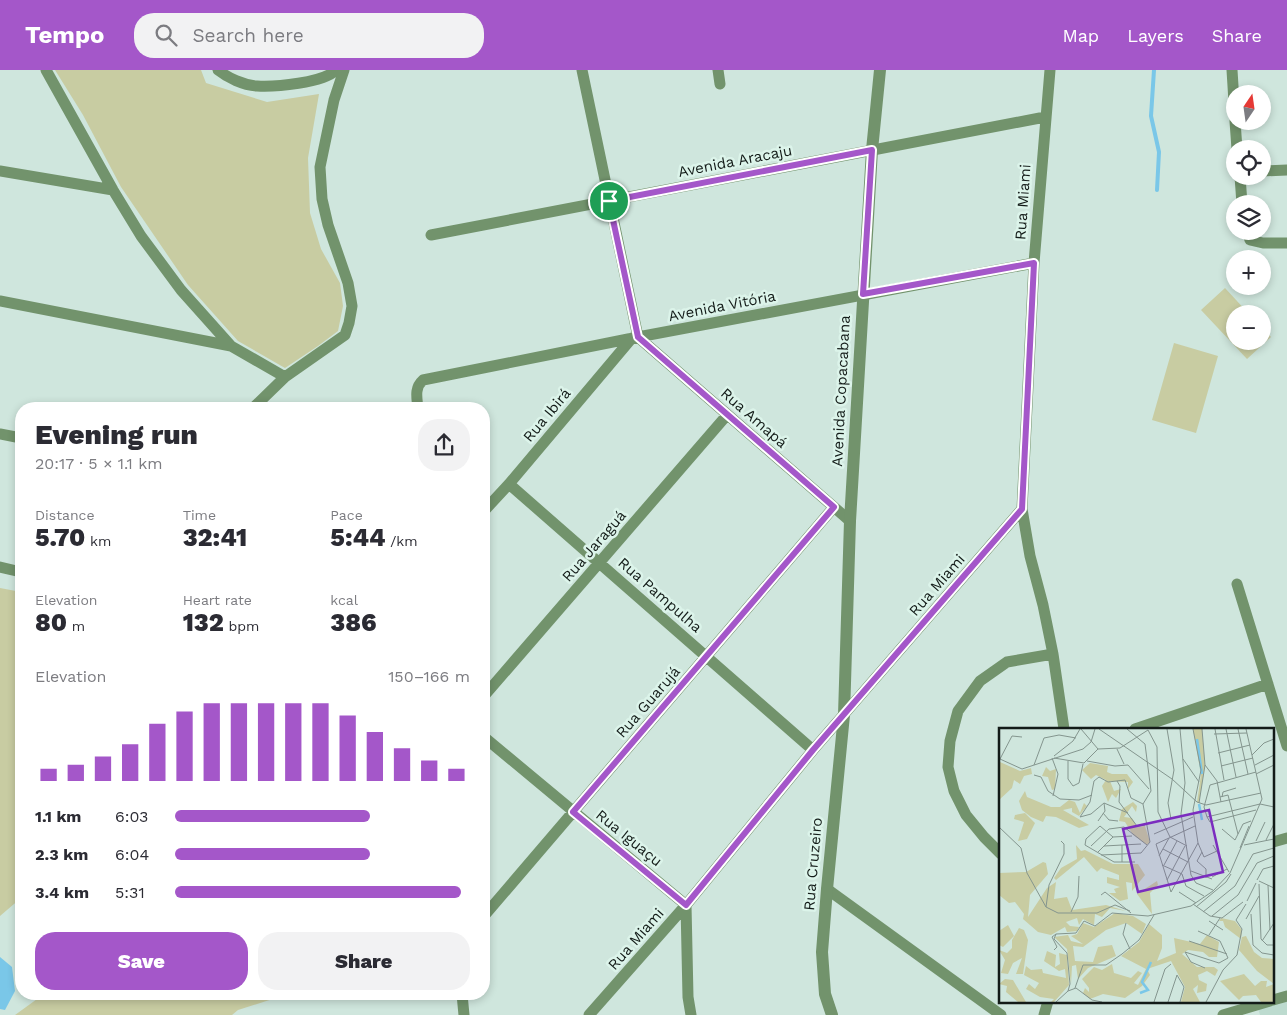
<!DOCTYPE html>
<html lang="en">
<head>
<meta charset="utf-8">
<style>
	body { margin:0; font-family:"Work Sans",sans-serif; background:#f2f2f3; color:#2b2b33; height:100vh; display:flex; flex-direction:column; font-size:19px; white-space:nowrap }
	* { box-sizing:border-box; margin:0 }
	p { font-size:16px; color:#7c7c81 }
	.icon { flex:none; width:28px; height:28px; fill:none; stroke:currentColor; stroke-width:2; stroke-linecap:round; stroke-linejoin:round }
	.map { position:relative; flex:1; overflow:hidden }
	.drawer { position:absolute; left:15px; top:332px; width:475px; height:598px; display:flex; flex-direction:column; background:#fff; border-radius:20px; box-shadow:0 2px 8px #0003 }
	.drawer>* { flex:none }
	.needle { width:32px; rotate:13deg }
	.fabs { position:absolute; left:1226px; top:15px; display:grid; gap:10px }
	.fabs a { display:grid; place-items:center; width:45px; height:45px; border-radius:50%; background:#fff; box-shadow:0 2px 8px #0003; font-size:25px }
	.pin { position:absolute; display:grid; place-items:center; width:42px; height:42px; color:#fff; margin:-21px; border:2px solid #fff; border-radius:50%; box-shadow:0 1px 5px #0007 }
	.round { display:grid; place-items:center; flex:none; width:52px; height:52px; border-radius:20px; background:#f2f2f3 }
	.summary { display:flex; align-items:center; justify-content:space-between; height:85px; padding:0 20px }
	h1 { font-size:28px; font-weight:800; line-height:38px }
	.figures { display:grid; grid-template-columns:repeat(3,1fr); gap:8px; height:85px; padding:5px 20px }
	.figures div { display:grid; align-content:center }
	.figures b { font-size:25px; font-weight:800 }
	.figures small { font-size:14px; font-weight:400 }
	.figures p { font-size:14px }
	.chart { height:140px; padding:10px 20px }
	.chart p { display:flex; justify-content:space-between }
	.chart svg { width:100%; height:90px; margin-top:5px; stroke:#a457c9; stroke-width:6 }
	.cta { display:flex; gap:10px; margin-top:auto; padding:10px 20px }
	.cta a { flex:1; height:58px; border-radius:20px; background:#a457c9; color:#fff; font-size:20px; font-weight:800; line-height:58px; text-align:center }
	.cta a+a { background:#f2f2f3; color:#2b2b33 }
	ul { padding:0 20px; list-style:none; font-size:16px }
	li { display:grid; grid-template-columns:80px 60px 1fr; align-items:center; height:38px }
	li i { height:12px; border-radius:6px; background:#a457c9 }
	header { display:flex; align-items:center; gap:30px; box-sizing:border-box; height:70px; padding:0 25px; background:#a457c9; color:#fff }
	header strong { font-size:24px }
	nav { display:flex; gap:28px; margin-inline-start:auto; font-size:18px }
	.search { width:350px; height:45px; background:#f2f2f3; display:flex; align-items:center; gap:12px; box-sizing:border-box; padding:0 18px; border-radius:20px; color:#7c7c81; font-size:19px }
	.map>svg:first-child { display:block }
	.built { fill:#bddbcf }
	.green { fill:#c8cca2 }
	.water { fill:#7ac7e8 }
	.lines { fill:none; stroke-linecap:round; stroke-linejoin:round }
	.stream { stroke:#7ac7e8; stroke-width:4 }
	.minor { stroke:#72936c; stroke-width:11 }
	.tertiary { stroke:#72936c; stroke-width:12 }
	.route-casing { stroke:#fff; stroke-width:10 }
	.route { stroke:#a457c9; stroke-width:6 }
	.labels { text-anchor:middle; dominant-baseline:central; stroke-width:5; stroke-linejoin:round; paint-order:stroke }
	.street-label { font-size:15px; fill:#131b18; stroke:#dcf4ea }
	.inset-river { fill:none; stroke:#7ac7e8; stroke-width:2.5 }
	.inset-road { fill:none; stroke:#84958e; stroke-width:1 }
	.view { fill:#7b2cbf; fill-opacity:0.15; stroke:#7b2cbf; stroke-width:2.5 }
	.inset-edge { fill:none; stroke:#131b18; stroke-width:2.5 }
</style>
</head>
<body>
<header>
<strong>Tempo</strong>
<div class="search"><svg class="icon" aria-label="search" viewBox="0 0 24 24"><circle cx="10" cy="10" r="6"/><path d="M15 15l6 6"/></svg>Search here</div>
<nav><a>Map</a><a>Layers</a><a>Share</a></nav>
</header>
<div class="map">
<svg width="1287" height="945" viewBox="0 0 1287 945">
	<rect width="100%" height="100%" fill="#cfe6dd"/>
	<path class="built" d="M1287 926V945H1260L1257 935Z"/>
	<path class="green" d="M55 0H201L206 13 267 32 319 24 308 88 310 143 321 179 340 213 343 236 338 261 318 276 285 298 238 271 188 215 121 117 83 45Z
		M1225 218 1249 244H1235V271H1262L1263 258 1271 267 1247 289 1201 240Z
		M1174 273 1218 286 1196 363 1152 350Z
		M0 518 21 522V828L0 846Z
		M44 924H288L238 940 232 945H15Z"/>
	<path class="water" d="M0 887 12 897 15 921 5 940 0 939Z"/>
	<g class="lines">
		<path class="stream" d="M1154 0 1151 46 1159 82 1157 120"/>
		<path class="minor" d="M46 0 113 120 141 166 181 220 231 276 285 307
			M218 0C228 8 243 15 257 16 275 17 323 13 336 0
			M582 0 638 267 850 451
			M718 0 720 14
			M1232 0 1235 48
			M1235 51 1237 79
			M0 101 113 120
			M1262 101 1287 100
			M1240 106 1242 134
			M1247 161 1250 170 1263 173H1287
			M431 165 1045 47
			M0 231 231 276
			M252 339 285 307 345 265 349 253 352 236 348 213 328 155 322 129 320 97 334 30 344 0
			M418 339C417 328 414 318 423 310L638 267 1034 193
			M0 364 21 368
			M509 414 813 680
			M1022 439 1030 486 1043 535 1053 584 1064 659
			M484 441 509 414 632 268
			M0 497 21 502
			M1237 514 1287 676
			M484 626 727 345
			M1135 659 1268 614
			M484 667 686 835 688 927 691 945
			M1273 772 1287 768
			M1001 784 984 767 966 745 954 721 948 697 950 671 958 641 980 611 1007 592 1053 584
			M827 819 1001 945
			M484 846 834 437
			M462 924 464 945
			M1273 930 1287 926
			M589 945 686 835 813 680 1022 439 1034 193 1050 0
			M1044 945 1048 931
			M1223 945 1270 931"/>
		<path class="tertiary" d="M832 945 825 924 822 882 827 819 844 645 850 451 872 80 880 0"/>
	</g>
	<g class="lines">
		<defs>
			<path id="route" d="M872 80 863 224 1034 193 1022 439 813 680 686 835 573 742 834 437 638 267 609 131Z"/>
		</defs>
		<use href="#route" class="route-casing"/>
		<use href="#route" class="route"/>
	</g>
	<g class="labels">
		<g class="street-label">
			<text transform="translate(735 91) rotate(-11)">Avenida Aracaju</text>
			<text transform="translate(1023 132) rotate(-86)">Rua Miami</text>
			<text transform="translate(722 236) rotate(-11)">Avenida Vitória</text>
			<text transform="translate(841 321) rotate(-87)">Avenida Copacabana</text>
			<text transform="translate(547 345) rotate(-50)">Rua Ibirá</text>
			<text transform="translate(754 348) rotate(41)">Rua Amapá</text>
			<text transform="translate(594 476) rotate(-49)">Rua Jaraguá</text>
			<text transform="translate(937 515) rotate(-49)">Rua Miami</text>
			<text transform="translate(660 525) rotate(41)">Rua Pampulha</text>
			<text transform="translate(648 632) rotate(-49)">Rua Guarujá</text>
			<text transform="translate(629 768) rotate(39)">Rua Iguaçu</text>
			<text transform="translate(813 794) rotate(-85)">Rua Cruzeiro</text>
			<text transform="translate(636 869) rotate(-49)">Rua Miami</text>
		</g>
	</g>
	<g transform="translate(999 658)">
		<rect width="275" height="275" fill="#cfe6dd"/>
		<path d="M194 1H203L206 37 200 75 198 74 202 47ZM1 34 21 43 32 40 33 46 25 48 21 56 15 52 13 60 0 72ZM91 35 109 38 108 44 113 46H128L134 54 129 61V54L111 53 115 63 122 61 117 70 113 66 109 74 103 58 107 52 97 47 92 51 83 42ZM47 39 51 43 57 41 56 61 53 62 49 49 43 48ZM26 63 28 69 52 79H61L70 72 76 74 81 85 85 75 88 78 80 88 73 84V80L64 82 90 97 80 100 57 89 47 88 44 94 32 89 23 82 20 73ZM134 74 138 78 137 84 133 78 125 89 133 90 138 99 146 98 151 114 148 117 134 107 126 94 120 93 123 81ZM26 85 36 95 28 111 19 113 25 94 15 91 16 87ZM77 117 82 123 86 122 114 136H139L146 147 133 163V155L127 154 129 171 121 173 110 165H117L115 161 121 159 108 155V149L120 152V147L102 140 98 144 85 129 57 152 55 150 62 140 78 131ZM44 134 47 135 49 146 31 167 29 189 48 160 57 154 55 171 68 169 73 182 107 177 127 183 111 180 103 189 96 186 95 197 84 191 80 197 78 190 67 194 71 198 80 199 78 203 68 204 66 199 52 207 39 204 24 191 25 186 16 174 10 175 0 167V145L27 144ZM158 153 159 157 151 165 153 186 138 166ZM116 185 134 188 147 196 143 206 127 195 107 202 84 219 74 218 76 233 94 234 99 219 113 217 117 228 89 240 79 251 77 237 73 238 72 256 68 221 55 209 69 207 72 213 84 216 72 208 78 206 84 195 95 199ZM222 190 236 193 243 202 242 211 226 199 224 193H220ZM150 196 163 207V220L158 233 177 225 175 210 201 216 208 207 220 214 218 229H210L204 224 189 222 183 226 198 239H215L219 242 216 248 208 243 199 247 200 252 208 256 207 263 198 265 199 257 194 261 201 274H182L186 259 172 233 148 241 151 247 143 258 126 270 104 266 91 271 84 265 86 260 90 264V260L83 251 95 239 103 242 113 236 115 245 132 250 139 243 143 245 135 255 139 257 147 241 122 228 140 214ZM9 197 15 208 4 219 0 217V203ZM20 200 25 202 29 212 24 246H17L23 230 14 235 9 246 2 245 6 232 0 222 8 225 13 220V212ZM247 208 255 224 263 230 275 231V256L258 243 240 222 243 209ZM48 223 57 227 56 239 61 236 60 225 68 227 70 257 55 274H52L55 271 41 269 27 261 30 256 36 261 40 255 25 247 27 238 32 242 43 241 44 245 67 250 66 241 60 243 45 233ZM245 246 256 258 262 253H268L267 259 275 256V274H262L257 267 244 268 240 272 221 253ZM6 251 14 252 27 274H19L7 264 8 258 0 256Z" fill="#c8cca2"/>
		<path class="inset-river" d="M198 11 203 46M200 76 203 92M141 265 149 262 143 254 152 234"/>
		<path class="inset-road" d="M82 1 99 21M100 1 173 51 198 74 207 77 262 65M168 1 175 42 169 75 172 91M181 1 186 55 182 86 192 147 197 155 214 162M216 1 225 52M227 1 237 49M239 1 249 46M215 6 248 5M23 9 13 8 1 31 23 41 84 21 92 14 96 1M118 21 125 36M219 25 251 17M253 27 265 15 275 11M55 28 74 13 81 1M53 30 59 46 54 68M55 30 85 35 99 21 121 20 149 2 158 19 159 84 171 109 188 118M184 31 200 54M69 33V51L74 58 80 55 84 36M88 33 116 38 129 37 150 61M35 37 45 10 60 7 77 10M206 37 218 53 222 74M256 37 275 27M222 38 254 30M257 46 275 37M35 47 42 49 49 63 61 71 80 72 93 67M118 53 121 58 120 74 138 98 146 97M221 69 229 67 239 106M223 69 224 64 237 60M200 75 206 37 203 1M104 85 110 92 119 93M81 89 91 74 95 53 100 49 109 54 126 52 132 70 144 76M81 89 92 86 105 75 129 85M208 89 205 79 211 57 257 44M208 89 261 76 275 79M208 89 211 94 257 82M99 93 106 83 105 75M0 99 22 120 28 145 47 179 50 157 65 126V116L62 113M223 101 236 112 244 96 252 93M155 106 194 89M114 109 101 98 87 111 86 117 115 134H136M267 112 275 96M257 113 266 94M199 115 205 129 218 123M123 117V134M214 117 230 144M245 117 275 111M92 118 110 101 125 99 148 117M105 118 142 116M241 120 250 98M164 121 189 134M99 124 114 109 133 108M203 124 198 133 207 141V150M102 127 142 125 151 114 144 76 152 63 146 16 128 1M160 128 170 110M163 137 183 146 187 158 205 168M165 137 178 113M192 143 213 151M213 149 228 141M168 152 186 118M258 152 264 141 275 138M260 153 275 160M260 156 262 211 268 217H275M269 157 271 202M172 164 199 115 194 82 202 42 194 1M172 164 157 116 196 98M180 164 197 175M102 167 106 164 132 185M248 173 257 155M194 176 211 188 223 190 244 174M47 179 59 185H98L116 177 131 183M197 179 227 154 232 146M72 184 79 169 80 148M204 184 236 158 254 126 275 120M252 186 254 217 263 225 275 227M213 188 239 167 258 135 275 128M247 191 260 168M210 193 224 202M127 195 124 206 131 221M199 203 221 213 229 230 220 235 186 224 192 234 206 240M210 207 221 190M190 213 228 226M263 213 275 195M55 222 58 219 53 209 57 206M76 260 84 237H107L123 226 140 212 155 187M69 263 77 260 93 272 103 274M57 274 69 263 71 256 68 225 55 211 57 206 77 205 85 193 96 198 113 185 149 188 192 178 214 163 231 145 263 71 247 1M155 274 166 241 172 236M169 274 178 247 185 259 181 274M207 274 224 242 238 227 243 201 237 192 247 176"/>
		<path class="view" d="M210 82 224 144 139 164 124 101Z"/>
		<rect width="275" height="275" class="inset-edge"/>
	</g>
</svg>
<div class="fabs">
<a><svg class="needle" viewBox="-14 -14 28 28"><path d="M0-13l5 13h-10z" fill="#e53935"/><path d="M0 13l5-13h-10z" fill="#7c7c81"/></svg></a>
<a><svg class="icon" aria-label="locate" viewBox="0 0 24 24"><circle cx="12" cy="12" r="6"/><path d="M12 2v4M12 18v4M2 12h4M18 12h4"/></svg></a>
<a><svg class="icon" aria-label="layers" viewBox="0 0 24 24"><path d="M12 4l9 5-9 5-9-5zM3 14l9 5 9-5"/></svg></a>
<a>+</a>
<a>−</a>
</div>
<div class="pin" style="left:609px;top:131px;background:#1e9e55"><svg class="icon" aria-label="arrive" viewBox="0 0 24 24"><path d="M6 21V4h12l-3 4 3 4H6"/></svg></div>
<section class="drawer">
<div class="summary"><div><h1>Evening run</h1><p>20:17 · 5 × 1.1 km</p></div><a class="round"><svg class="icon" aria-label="share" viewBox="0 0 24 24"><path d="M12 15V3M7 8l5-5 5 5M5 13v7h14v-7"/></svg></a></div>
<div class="figures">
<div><p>Distance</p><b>5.70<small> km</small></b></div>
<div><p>Time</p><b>32:41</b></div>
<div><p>Pace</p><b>5:44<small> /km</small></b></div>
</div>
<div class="figures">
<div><p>Elevation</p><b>80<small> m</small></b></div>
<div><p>Heart rate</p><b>132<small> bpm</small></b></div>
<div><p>kcal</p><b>386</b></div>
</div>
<div class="chart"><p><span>Elevation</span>150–166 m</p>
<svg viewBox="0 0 160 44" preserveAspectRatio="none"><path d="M5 44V38M15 44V36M25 44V32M35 44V26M45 44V16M55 44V10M65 44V6M75 44V6M85 44V6M95 44V6M105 44V6M115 44V12M125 44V20M135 44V28M145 44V34M155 44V38"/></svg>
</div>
<ul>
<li><b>1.1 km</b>6:03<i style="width:66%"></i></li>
<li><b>2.3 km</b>6:04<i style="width:66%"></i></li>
<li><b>3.4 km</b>5:31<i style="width:97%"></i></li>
</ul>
<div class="cta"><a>Save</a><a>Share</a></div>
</section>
</div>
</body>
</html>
